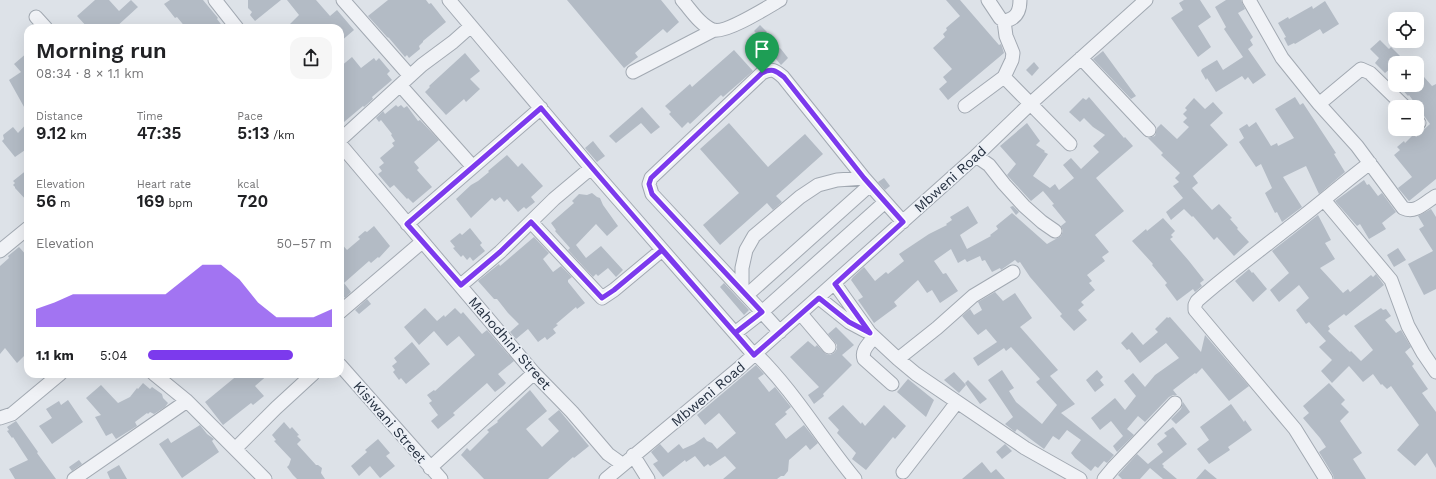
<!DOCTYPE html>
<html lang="en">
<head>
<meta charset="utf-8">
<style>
	body { margin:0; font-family:"Work Sans",sans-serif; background:#f6f6f6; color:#202124; height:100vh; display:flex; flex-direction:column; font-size:15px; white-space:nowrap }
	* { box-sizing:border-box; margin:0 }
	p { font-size:13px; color:#757577 }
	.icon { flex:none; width:22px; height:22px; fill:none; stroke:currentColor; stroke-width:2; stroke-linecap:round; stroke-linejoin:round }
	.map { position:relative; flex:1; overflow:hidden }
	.details { position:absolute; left:24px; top:24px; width:320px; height:354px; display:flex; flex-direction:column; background:#fff; border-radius:12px; box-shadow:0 4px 16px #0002 }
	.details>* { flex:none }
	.buttons { position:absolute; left:1388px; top:12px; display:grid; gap:8px }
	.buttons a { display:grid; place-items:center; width:36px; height:36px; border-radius:8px; background:#fff; box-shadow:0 4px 16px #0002; font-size:20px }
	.pin { position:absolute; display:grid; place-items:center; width:34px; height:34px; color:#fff; margin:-41px -17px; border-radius:50% 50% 50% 0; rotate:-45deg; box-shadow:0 0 4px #0007 }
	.pin .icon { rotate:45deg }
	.round { display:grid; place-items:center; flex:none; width:42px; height:42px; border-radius:12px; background:#f6f6f6 }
	.summary { display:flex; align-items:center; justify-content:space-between; height:68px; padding:0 12px }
	h1 { font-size:22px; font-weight:600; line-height:30px }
	.stats { display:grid; grid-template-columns:repeat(3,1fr); gap:6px; height:68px; padding:4px 12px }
	.stats div { display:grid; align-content:center }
	.stats b { font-size:17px; font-weight:600 }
	.stats small { font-size:11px; font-weight:400 }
	.stats p { font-size:11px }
	.chart { height:112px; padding:8px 12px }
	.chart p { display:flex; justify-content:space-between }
	.chart svg { width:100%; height:72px; margin-top:4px; fill:#7c3aed; opacity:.7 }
	ul { padding:0 12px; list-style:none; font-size:13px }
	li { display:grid; grid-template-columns:64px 48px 1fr; align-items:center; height:30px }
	li i { height:10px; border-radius:5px; background:#7c3aed }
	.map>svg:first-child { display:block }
	.building { fill:#b3bbc5 }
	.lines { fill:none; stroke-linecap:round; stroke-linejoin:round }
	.minor-casing { stroke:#a2a9b2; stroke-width:15 }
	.minor { stroke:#f0f2f6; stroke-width:13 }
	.route-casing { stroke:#fff; stroke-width:8 }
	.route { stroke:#7c3aed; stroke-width:5 }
	.labels { text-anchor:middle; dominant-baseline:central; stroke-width:3.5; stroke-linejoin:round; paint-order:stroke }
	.street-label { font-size:14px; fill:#253040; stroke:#ecf0f6 }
</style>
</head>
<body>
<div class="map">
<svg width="1436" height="479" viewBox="0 0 1436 479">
	<rect width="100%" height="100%" fill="#dde2e8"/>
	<path class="building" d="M95 0H109L119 11 131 0 138 7 115 28H88L77 16Z
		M170 0H203L218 18 217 19 224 28H186L177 17 175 18 164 4Z
		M248 0H281L255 21 250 15 252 12 248 8Z
		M287 0H316L330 16 337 10 354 30 340 42V28H286L299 15Z
		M388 0H426L429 4 431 3 446 22 423 41V42L419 46 420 49 409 58 407 55 405 57 389 38 387 37 368 16Z
		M567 0H661L679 22 667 33 663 29 635 53 638 57 624 68Z
		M946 0H960L999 45 1001 44 1004 53 948 100 939 89 947 82 943 77 952 69 933 48 945 37 943 34 947 30 946 28 960 16Z
		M1184 0H1200L1211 17 1198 26 1211 47 1198 57 1171 18 1183 10 1179 3Z
		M1226 0H1241L1245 9 1238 13 1253 37 1250 40 1253 45 1248 49 1266 75 1253 84 1248 77 1245 80 1242 76 1216 92 1207 78 1206 80 1201 71 1202 69 1217 60 1223 70 1243 57 1224 29 1226 27 1215 7Z
		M1325 1 1339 24 1323 34 1320 29 1295 44 1294 43 1288 46 1284 38 1286 37 1278 23 1288 17 1289 19 1312 6 1313 9Z
		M760 25 767 32 761 38 754 31Z
		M1380 40 1389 49 1391 47 1407 63H1395V66L1392 69 1391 68 1385 73 1375 63 1379 58 1370 49Z
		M771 41 781 49 788 58 781 65 771 53 769 55 763 48Z
		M734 50 753 71 723 97 721 95 690 124 688 122 682 128 669 114 671 112 665 106 690 84 692 87Z
		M1103 51 1136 96 1131 99 1093 59Z
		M28 52V114L9 80 21 72 14 64Z
		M465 53 480 71 470 79 480 89 466 102 464 99 446 115 425 92 430 87 429 86Z
		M352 57 361 68 374 58 376 61 379 58 390 71 387 74 392 80 372 97 373 99 364 107 363 106 344 122 340 118V67Z
		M1034 62 1039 68 1032 76 1026 70Z
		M1417 69 1432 86 1436 84V179L1409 201 1398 188 1412 177 1394 155 1400 150 1397 147 1404 141 1405 143 1414 134 1416 137 1430 124 1409 95 1408 96 1398 85H1417Z
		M1089 97 1124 138 1125 137 1133 146 1096 178 1124 211 1095 235 1109 252 1102 257 1105 261 1087 275 1092 281 1089 283 1095 290 1081 302 1084 305 1078 310 1087 320 1074 331 1060 316 1062 314 1030 277 1020 262 1018 263 1015 260 1001 270 1000 268 992 272 985 260 982 261 980 256 967 262 965 259 958 263 951 249 934 261 943 274 946 273 958 291 940 303 932 290 927 293 918 280 894 302 897 306 874 323 858 300 863 297 851 280 853 277 864 267 875 281 886 272 888 274 904 261 899 254 929 234 947 225 946 224 952 220 950 217 968 206 978 223 960 235 967 249 991 236 990 235 998 229 996 226 1012 213 1047 244 1061 236 1063 231 1061 226 1066 222 1052 205 1054 204 1043 191 1031 201 1030 200 1007 175 1016 164 1000 146 1027 123 1040 141 1036 145 1045 151 1044 152 1048 154 1033 176 1050 188 1055 184 1059 190 1074 178 1063 165 1071 158 1081 169 1099 152 1093 146 1105 135 1093 127 1084 118 1080 122 1069 112 1083 98 1086 100Z
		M1295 97 1300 105 1303 103 1336 153 1334 154 1345 172 1319 194 1306 166 1283 177 1302 207 1282 222 1277 212 1275 213 1265 193 1272 188 1261 164 1256 167 1239 142 1244 138 1239 129 1247 124 1249 127 1256 122 1271 146 1277 143 1278 146 1294 138 1275 109Z
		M1194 98 1205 109 1213 102 1223 113 1210 125 1228 145 1193 176 1198 183 1192 188 1212 210 1219 204 1232 218 1230 219 1238 228 1237 229 1249 242 1234 256 1217 237 1214 240 1193 216 1192 217 1184 209 1171 220 1166 212 1183 198 1173 186 1179 182 1175 178 1180 173 1161 155 1163 153 1148 138 1155 136 1157 128 1161 124 1177 139 1189 127 1183 122 1187 118 1183 114 1187 110 1185 108Z
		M396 105 398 107 401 105 404 108 407 106 418 121 420 120 439 140 414 162 419 168 417 170 432 187 413 203 408 198 407 199 394 185 390 188 378 174 382 171 379 167 384 163 380 158 394 146 392 143 395 141 391 135 392 134 381 120 379 122 376 118 383 111 385 114Z
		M642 107 660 127 651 134 641 123 616 143 609 136Z
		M28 122V148L15 157 2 141 4 139 3 135 13 127 18 133Z
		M729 123 768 167 805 134 823 154 776 196 782 202 773 210 767 203 720 245 703 225 739 193 700 149Z
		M593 141 605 156 597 162 585 148Z
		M507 155 518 167 522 163 543 186 531 197 535 202 526 209 524 207 518 212 507 199 504 202 500 197 495 201 492 198 471 218 456 199 471 185 478 181 489 172 488 171Z
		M28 169V202L15 188V187L13 185 15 183 13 181Z
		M884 178 890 186 885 190 878 182Z
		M1364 180 1367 185 1369 184 1378 196 1382 193 1396 212 1382 223 1386 229 1369 239 1360 224 1357 226 1335 201Z
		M592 193 597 197 600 198 603 205 618 226 607 236 596 224 576 245 586 258 601 246 623 270 616 277 608 268 598 276 596 274 593 277 568 250 570 248 555 231 556 230 551 223 574 203 572 201 579 194 587 195Z
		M1013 206 1019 212 1016 215 1010 207Z
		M1431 209 1436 217V289L1424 295 1408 264 1433 251 1419 229 1424 226 1418 216Z
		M1318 215 1331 240 1325 243 1335 259 1320 268 1343 293 1348 289 1350 292 1371 275 1373 277 1376 274 1384 285 1346 316 1344 314 1328 326 1330 329 1328 331 1350 352 1351 351 1361 361 1373 350 1354 326 1381 308 1383 310 1386 309 1391 316 1385 320 1396 333 1401 330 1411 347 1405 352 1414 364 1412 366 1428 389 1422 393 1436 412V468L1427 453 1415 466 1397 450 1419 425 1391 386 1387 389 1382 384 1381 385 1373 374 1363 382 1349 366 1332 383 1321 371 1332 360 1319 347 1326 341 1309 322 1306 324 1296 310 1309 298 1299 285 1279 302 1270 290 1289 273 1272 251Z
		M1163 218 1175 231 1171 235 1173 237 1170 239 1189 261 1204 280 1200 283 1202 286 1195 292 1193 289 1177 301 1165 285 1167 283 1152 265 1153 264 1132 241 1146 229 1147 231Z
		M374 226 390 246 379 258 378 257 371 263 369 261 344 283 351 292 345 298 340 292V242L347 250 360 239 358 237 365 231 367 232Z
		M470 228 482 243 480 245 485 251 473 261 470 257 467 260 463 255 461 257 453 248 455 247 450 241 460 233 462 235Z
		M534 237 549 253 543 259 553 272 561 266 572 277 568 280V282L585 303 577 309 576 307 556 324 558 325 553 329 556 333 547 340 545 337 538 342 528 329 516 339 510 332 519 324 508 313 497 299H494L478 281 499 264 500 266Z
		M19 247 28 257V352L17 363 5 348 0 354V266L9 258 8 256Z
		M1398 248 1406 260 1394 267 1387 255Z
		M1249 269 1252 273 1253 272 1267 289 1253 302 1235 281Z
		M724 283 749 310 744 315 720 287Z
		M995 292 1003 301 1015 293 1032 318 1020 327 1021 328 1058 370 1050 376 1075 404 1061 413 1114 455 1107 463 1104 461 1098 468 1095 466 1091 471 1075 458 1071 453 1081 440 1067 430 1059 440 1053 436 1044 449 1017 429 1015 432 1005 424 1013 417 988 380 1002 370 1014 388 1009 391 1016 402 1042 424 1057 405 1036 382 1040 379 1011 347 1006 351 1004 348 978 366 973 358 997 342 986 329 978 335 962 316 970 309 974 315 982 310 978 302Z
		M367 299 371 304 359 314 355 310Z
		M425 308 437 321 444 315 445 317 455 308 461 314 463 312 482 334 487 330 514 361 498 374 506 383 503 386 495 392 487 383 453 413 455 415 438 429 431 421 438 415 429 403 432 401 427 395 434 390 435 391 475 355 459 336 447 346 434 331 419 345 404 327Z
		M1167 317 1168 318 1170 317 1201 352 1205 335 1249 386 1229 401 1202 368 1196 374 1195 373 1173 390 1177 395H1173L1169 397 1145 422 1138 416 1127 429 1134 435 1117 452 1113 446 1123 436 1111 421 1100 430 1091 418 1115 398 1125 410 1136 396 1124 381 1133 373 1145 387 1155 375 1179 358 1166 343 1140 363 1129 349 1127 350 1121 343 1132 332 1143 345 1158 332 1155 329Z
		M836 327 854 345 842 355 852 365 823 394 824 396 814 404 808 395 819 387 790 357 808 341 815 347 817 345 826 354 830 355 834 353 837 349V345L828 334Z
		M412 342 430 364 406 384 401 378 399 380 393 372 395 370 392 366 397 362 394 358Z
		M756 365 764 374 758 378 769 392 775 387 791 407 785 412 787 414 775 424 786 439 804 425 818 443 810 450 806 445 789 460 788 471 784 476H781L777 479H723L736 468 725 456 710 466 708 464 704 467 695 456 686 462 685 460 663 477 653 464 658 461 651 452 660 444 668 453 679 444 683 449 694 444 704 437 707 441 712 443 717 449 736 433 719 413 705 425 697 415Z
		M1097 370 1103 377 1100 380 1104 385 1095 392 1086 380Z
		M954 372 966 385 959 393 944 380Z
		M239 374H269L255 386 264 396 253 405 251 403 223 425 205 402Z
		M908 379 934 400 926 417 897 392Z
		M968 380 987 399 980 404 965 383Z
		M143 383 150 389 152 387 162 394 163 398 168 403 165 407 154 414 150 412 148 414 147 413 135 422 137 426 116 439 112 433 106 436 95 417 101 415 86 398 101 385 118 403 130 397 137 388 138 389Z
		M1329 383 1345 400 1341 404 1349 412 1340 421 1362 453 1353 459 1366 479H1334L1333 475 1319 452 1326 447 1320 438 1303 418 1309 413 1303 406Z
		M530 390 547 411 526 429 542 447 559 431 548 419 559 410 589 446 574 458 573 457 548 479H484L461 455 467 448 470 451 489 432 487 430 498 422 497 421Z
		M68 400 83 422 52 444 39 426 52 418 46 409 59 401 61 405Z
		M1183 402 1190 412 1176 424 1171 419 1181 409Z
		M1231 404 1244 422 1245 420 1252 430 1228 447 1230 450 1209 464 1197 449 1209 440 1200 427Z
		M843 405 861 424 862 422 865 426 884 405 906 426 895 439 893 437 866 470 852 459 856 453 837 433 839 430 828 418Z
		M16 421 38 452 37 453 56 479H15L9 469 28 460 13 437 12 438 7 431 9 430 7 427Z
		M284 422 290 429 292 427 299 435 297 436 301 440 297 444 316 465H318L322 468 321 473 325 479H297L293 475 287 467 289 465 291 459 274 441 276 440 272 435Z
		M200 425 207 434 214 439 212 441 219 452 182 478 159 444 168 438 171 443Z
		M1173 427 1187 444 1162 464 1164 466 1163 467 1177 479H1163L1150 468 1140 479H1122L1118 475 1137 454 1148 464 1163 452 1157 444 1167 436 1164 433Z
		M378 439 390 453 386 456 395 466 380 478 370 466 359 476 351 466 367 452 365 450Z
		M1005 444 1012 451 1002 459 996 452Z
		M79 460 82 464 72 471 69 467Z
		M982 462 991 473 996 469 1005 479H962Z
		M119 465 127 479H110L107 472Z
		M1205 469 1217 479H1196Z"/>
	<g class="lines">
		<defs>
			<path id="minor" d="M215 0 237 28
				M343 0 410 76
				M449 0 591 168 754 355
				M682 0C691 10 700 25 713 30 725 34 768 7 780 0
				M988 0 1000 18 1004 21C1016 19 1020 12 1020 0
				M1249 0 1282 58 1319 104 1357 146 1403 208C1416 214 1425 202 1436 196
				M36 17 46 28
				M1081 58 1149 130
				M633 72 714 30
				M1004 77 1070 144
				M400 85 473 167
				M1319 104 1361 69 1370 73 1405 107
				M965 106 1004 77 1012 60 1013 53 1006 36 1004 21
				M1417 121 1419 123
				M340 140 422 65 453 42 471 26
				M340 144 534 373 572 412 608 454 622 464
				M976 156 989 165 1004 184 1024 206 1042 222 1055 231
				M1324 200 1391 280 1408 326 1423 353 1436 372
				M885 202 762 312 652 194 649 184 651 178 762 73C772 68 775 70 783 77L864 178 903 222
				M531 222 602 298 614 290 662 250
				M407 224 541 108
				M0 251 28 228
				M835 284 870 333 898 359 916 374 1025 448 1080 479
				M461 285 500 252 554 199 591 168
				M742 290V268L746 250 754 236 800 197 818 185 837 180 864 178
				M747 295 870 185
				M819 298 849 322 866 331
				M340 312 422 242
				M801 314 829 347
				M735 333 762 312 780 332
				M874 337C869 344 861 350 864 359L892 384
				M756 354C794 391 821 438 855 479
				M898 359 937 328 973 296 1013 272
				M340 365 441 479
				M154 374 187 401 265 479
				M0 418 12 414 60 374
				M235 449 276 408 313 374
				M633 455 648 479
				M430 468 534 373
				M903 472 948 414 957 402
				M74 479 187 401
				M606 479 738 369 976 156 1030 104 1146 0
				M1104 479 1114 467 1175 403
				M1326 479 1295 429 1195 310V305L1197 301C1226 275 1258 252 1288 228 1316 207 1342 184 1370 163"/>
		</defs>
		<use href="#minor" class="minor-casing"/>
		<use href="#minor" class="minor"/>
	</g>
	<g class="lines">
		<defs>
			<path id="route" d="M762 73 651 178 649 184 652 194 762 312 735 333 662 250 614 290 602 298 531 222 500 252 461 285 407 224 541 108C611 191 683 273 754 355L819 298 849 322 870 333 835 284 903 222 864 178 784 77C775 70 772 68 762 73"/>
		</defs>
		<use href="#route" class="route-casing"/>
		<use href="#route" class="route"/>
	</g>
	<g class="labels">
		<g class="street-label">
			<text transform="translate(950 179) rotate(-42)">Mbweni Road</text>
			<text transform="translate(510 343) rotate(49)">Mahodhini Street</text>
			<text transform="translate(708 394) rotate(-40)">Mbweni Road</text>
			<text transform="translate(390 422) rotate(49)">Kisiwani Street</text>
		</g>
	</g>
</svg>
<div class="buttons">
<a><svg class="icon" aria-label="locate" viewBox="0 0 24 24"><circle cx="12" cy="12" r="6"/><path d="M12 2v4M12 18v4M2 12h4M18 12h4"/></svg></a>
<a>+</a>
<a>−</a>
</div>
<div class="pin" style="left:762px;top:73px;background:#1e9e55"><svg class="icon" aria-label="arrive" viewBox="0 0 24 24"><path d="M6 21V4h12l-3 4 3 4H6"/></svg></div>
<section class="details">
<div class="summary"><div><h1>Morning run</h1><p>08:34 · 8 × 1.1 km</p></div><a class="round"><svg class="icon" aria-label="share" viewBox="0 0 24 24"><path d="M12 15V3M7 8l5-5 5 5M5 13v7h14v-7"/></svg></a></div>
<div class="stats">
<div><p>Distance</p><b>9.12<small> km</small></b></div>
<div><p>Time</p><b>47:35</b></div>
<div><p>Pace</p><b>5:13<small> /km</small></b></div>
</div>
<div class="stats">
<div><p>Elevation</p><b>56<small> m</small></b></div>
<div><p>Heart rate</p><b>169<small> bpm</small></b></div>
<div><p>kcal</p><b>720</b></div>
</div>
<div class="chart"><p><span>Elevation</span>50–57 m</p>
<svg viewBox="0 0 160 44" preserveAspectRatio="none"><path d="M0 44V33L10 29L20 24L30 24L40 24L50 24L60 24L70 24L80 15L90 6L100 6L110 15L120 29L130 38L140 38L150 38L160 33V44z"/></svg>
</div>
<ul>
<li><b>1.1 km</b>5:04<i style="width:79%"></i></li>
</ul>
</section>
</div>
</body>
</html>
